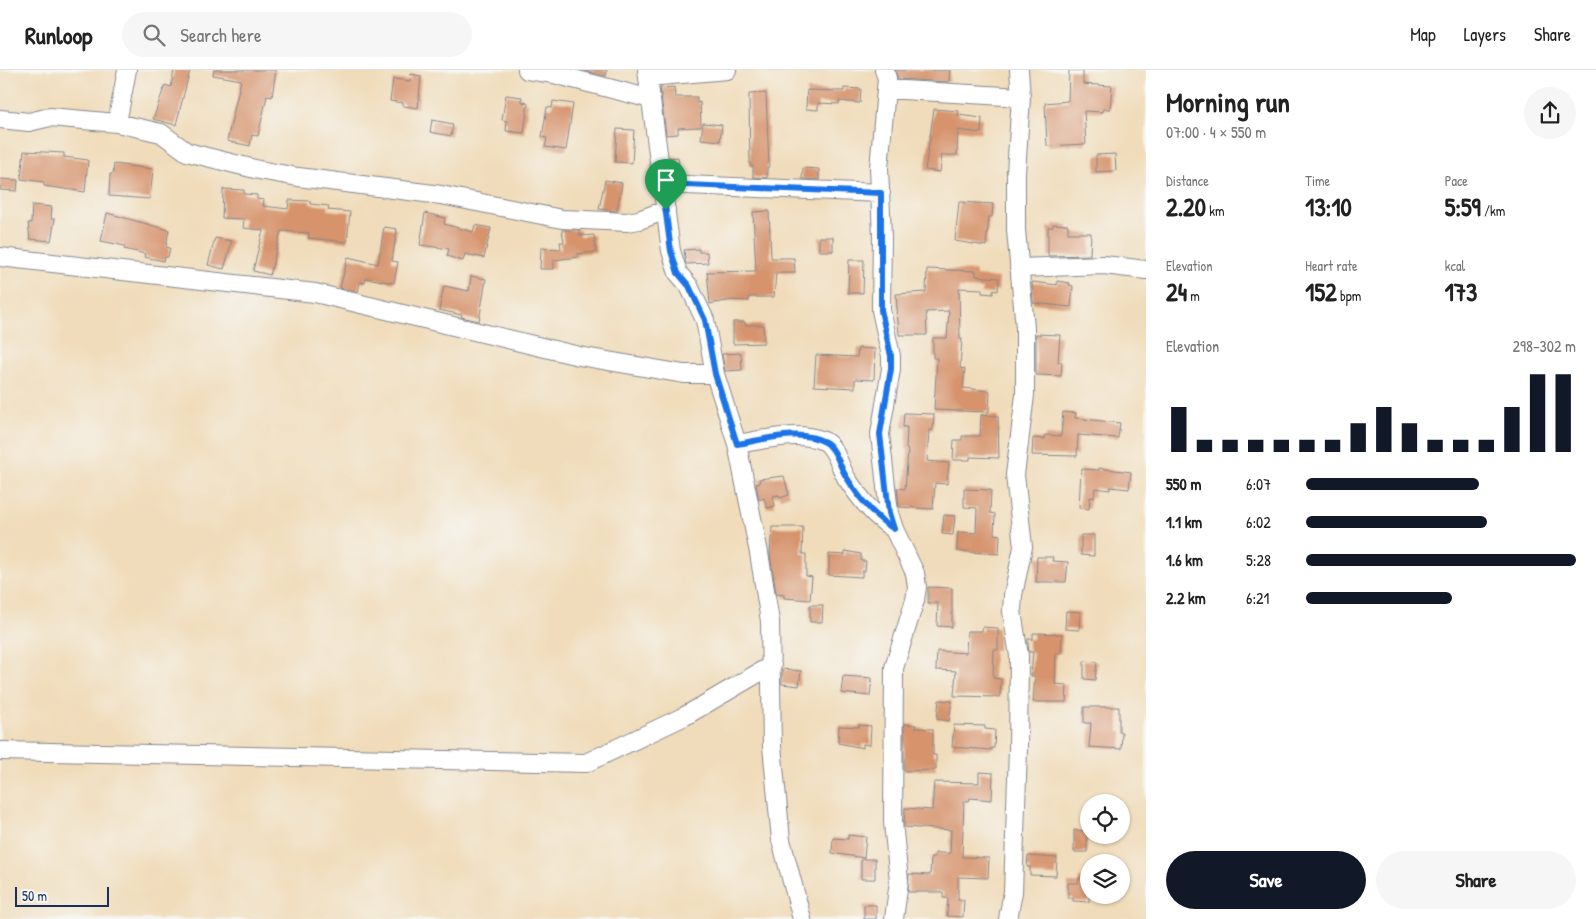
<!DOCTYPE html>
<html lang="en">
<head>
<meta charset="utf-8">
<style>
	body { margin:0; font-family:"Patrick Hand",sans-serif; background:#f6f6f6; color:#222; height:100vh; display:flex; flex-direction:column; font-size:19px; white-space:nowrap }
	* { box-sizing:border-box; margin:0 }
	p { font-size:16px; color:#767676 }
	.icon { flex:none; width:28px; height:28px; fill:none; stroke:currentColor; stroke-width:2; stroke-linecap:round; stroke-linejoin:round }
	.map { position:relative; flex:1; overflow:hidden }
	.details { display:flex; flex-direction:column; background:#fff; width:450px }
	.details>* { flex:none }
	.buttons { position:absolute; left:1080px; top:724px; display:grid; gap:10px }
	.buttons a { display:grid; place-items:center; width:50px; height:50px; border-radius:50%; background:#fff; box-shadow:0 1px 4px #0004; font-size:25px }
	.scale { position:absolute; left:15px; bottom:12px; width:94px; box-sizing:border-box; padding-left:5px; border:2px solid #1b2f5e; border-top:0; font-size:14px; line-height:18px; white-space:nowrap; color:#1b2f5e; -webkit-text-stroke:4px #f6f6f2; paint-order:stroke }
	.pin { position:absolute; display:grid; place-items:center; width:42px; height:42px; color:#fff; margin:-51px -21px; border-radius:50% 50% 50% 0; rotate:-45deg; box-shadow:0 0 5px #0007 }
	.pin .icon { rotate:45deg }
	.round { display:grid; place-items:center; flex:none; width:52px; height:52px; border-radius:26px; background:#f6f6f6 }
	.summary { display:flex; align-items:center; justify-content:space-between; height:85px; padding:0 20px }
	h1 { font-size:28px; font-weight:700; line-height:38px }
	.figures { display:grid; grid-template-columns:repeat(3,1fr); gap:8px; height:85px; padding:5px 20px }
	.figures div { display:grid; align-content:center }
	.figures b { font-size:25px; font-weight:700 }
	.figures small { font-size:14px; font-weight:400 }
	.figures p { font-size:14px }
	.chart { height:140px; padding:10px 20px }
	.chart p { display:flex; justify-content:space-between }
	.chart svg { width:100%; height:90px; margin-top:5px; stroke:#111827; stroke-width:6 }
	.action { display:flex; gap:10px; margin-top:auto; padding:10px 20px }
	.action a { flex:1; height:58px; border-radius:30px; background:#111827; color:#fff; font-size:20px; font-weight:700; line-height:58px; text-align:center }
	.action a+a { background:#f6f6f6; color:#222 }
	ul { padding:0 20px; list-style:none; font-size:16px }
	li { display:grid; grid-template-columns:80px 60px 1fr; align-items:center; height:38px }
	li i { height:12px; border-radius:6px; background:#111827 }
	header { display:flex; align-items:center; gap:30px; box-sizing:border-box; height:70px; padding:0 25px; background:#fff; border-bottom:1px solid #e0e0e0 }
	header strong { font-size:24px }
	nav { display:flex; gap:28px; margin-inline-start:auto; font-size:18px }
	.search { width:350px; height:45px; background:#f6f6f6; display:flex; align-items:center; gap:12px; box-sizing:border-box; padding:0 18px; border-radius:28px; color:#767676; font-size:19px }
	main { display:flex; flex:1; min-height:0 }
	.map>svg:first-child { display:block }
	.building { fill:#d6936c }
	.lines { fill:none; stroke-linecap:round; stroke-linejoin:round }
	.minor-casing { stroke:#86868c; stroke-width:20 }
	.minor { stroke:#fff; stroke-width:18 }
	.route-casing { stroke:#fff; stroke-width:10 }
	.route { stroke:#1a73e8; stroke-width:6 }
</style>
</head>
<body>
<header>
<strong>Runloop</strong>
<div class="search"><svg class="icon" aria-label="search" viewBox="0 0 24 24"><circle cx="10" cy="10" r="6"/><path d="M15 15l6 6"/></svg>Search here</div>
<nav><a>Map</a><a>Layers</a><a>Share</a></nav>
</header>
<main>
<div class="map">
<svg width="1146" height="849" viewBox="0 0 1146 849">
	<rect width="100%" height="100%" fill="#f6f6f2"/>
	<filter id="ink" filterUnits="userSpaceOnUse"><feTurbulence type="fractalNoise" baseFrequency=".02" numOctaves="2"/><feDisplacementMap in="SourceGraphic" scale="10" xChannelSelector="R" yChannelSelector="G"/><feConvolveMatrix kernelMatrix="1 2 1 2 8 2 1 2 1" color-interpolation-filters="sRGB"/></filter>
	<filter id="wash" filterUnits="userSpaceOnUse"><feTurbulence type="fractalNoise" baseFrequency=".0096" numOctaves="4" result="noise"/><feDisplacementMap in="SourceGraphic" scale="20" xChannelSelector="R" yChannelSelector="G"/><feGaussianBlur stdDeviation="1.12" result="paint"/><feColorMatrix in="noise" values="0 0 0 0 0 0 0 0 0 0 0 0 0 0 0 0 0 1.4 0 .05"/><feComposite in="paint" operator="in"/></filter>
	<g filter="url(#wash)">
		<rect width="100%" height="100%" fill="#f0dcba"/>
		<g id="blocks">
			<path class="building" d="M174 0H190L176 55 153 49 165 15 171 17Z
				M214 0H276L272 27 267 26 258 66 252 65 250 76 227 71 241 10 213 5Z
				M581 0H607L606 6Z
				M895 0H950L949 12 898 9Z
				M1069 0 1083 1V14L1112 16 1110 39H1104L1103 42 1084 41 1086 74 1047 76 1045 33 1068 31Z
				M411 4 421 6 418 38 403 36V33L390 31 393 9 410 11Z
				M674 17 675 27H697V33L700 32 701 57 678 58V64L666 65 660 18Z
				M844 18 861 19 860 33 839 31V34L818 33V40L806 39 807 20 844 21Z
				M766 23 769 97H767V108L753 107V96H750L749 24Z
				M506 25 522 27V32L528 33 524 63 506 61 507 51 502 50Z
				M553 31 573 34 566 80 545 77 547 68 542 67 547 37 552 38Z
				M934 39 959 41 958 45 982 48 981 63 958 60 957 85H942L940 102 925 100Z
				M432 50 453 54 451 66 430 62Z
				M703 53 722 55 720 71 701 69Z
				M617 59 634 60 632 93 615 92Z
				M24 81 64 83V87L88 90 85 122 44 116V112L21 109Z
				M1115 84 1116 101 1096 102V85Z
				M678 87 680 104H671L669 88Z
				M114 94 153 99 150 129 109 126 110 104H113Z
				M803 98 819 99V110L802 109Z
				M0 109 18 110 17 121 0 120Z
				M605 110 622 113 617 141 599 139Z
				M223 119 244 120V124L257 125V129L264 130 263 136 288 139 289 130 310 131V134L329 136 328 140 350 142 347 172 308 168 309 163 281 161 270 205 253 201 263 160 243 158 244 149 222 148Z
				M959 132 993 134 992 147H989L986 176 955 171Z
				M32 135 52 137 51 149H55L51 171 30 169 28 153H31Z
				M769 141 771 188H794L795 203H776L774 227H749V231L732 230 710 234 707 202 756 201 753 142Z
				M107 143 169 160 166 177 170 178 168 187H165L164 191 144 187 145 184 124 179 125 176 101 171Z
				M425 143 445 148 444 154 473 162 475 155 491 158 484 188 465 184 463 191 447 186 449 179 420 175Z
				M1053 154 1068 155V163H1091L1090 185 1048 186V157H1053Z
				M384 157 397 159 392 191 398 192 394 213 366 208 365 213 360 212 358 222 340 218 348 187 378 194Z
				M562 160H580V166L594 165 596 182 577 184 578 187 554 190V199H540L541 178 561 179 560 172H564Z
				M819 167H833V181H819Z
				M215 168 232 171 224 199 208 195Z
				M699 179V182H707L708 193 686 194 684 180Z
				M849 190H864L863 223H848Z
				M927 199 976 201V206L999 208 998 221 993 220V224L982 223V219L959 218 960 269H962L960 298 965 299 963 318 990 321 989 342 934 340 937 288H933V268H947L949 241 926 242 927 265H899L896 224 926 222Z
				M471 206 486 209 479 251 461 247 462 245 439 240 444 216 469 221Z
				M1057 211 1070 213 1069 215 1073 216 1071 237 1033 233 1032 212 1057 215Z
				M733 252H745V255H763L764 273 733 274Z
				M1036 264 1060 265 1058 292H1062L1061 306 1036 305Z
				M858 278 875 279 874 310 855 309V318L814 316 816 285 857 287Z
				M741 283 742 300 725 301 722 284Z
				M1063 342 1076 343 1075 348 1120 353 1118 368 1078 365 1077 386 1032 385 1033 368 1045 369V365L1061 366Z
				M904 343 934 344 933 360H929L927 391 949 393 947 414 935 413 933 439 899 437 897 418 905 419 908 380 906 379 907 357H903Z
				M981 345 998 346 999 388 970 387V390H953L954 370H962V366H980Z
				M1099 398 1131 402 1129 419 1110 417V420L1095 418 1094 428 1090 427 1089 439 1079 438 1081 399 1099 400Z
				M784 406 789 425 780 428 779 425 773 426 775 436 767 438 764 428 759 430 756 414 760 413 759 409Z
				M964 419 991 420 990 443 995 444 994 464 1000 465 999 484 957 481 958 462 976 463 977 438 964 437Z
				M944 445 955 446 953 465 942 464Z
				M772 457H803L802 484H806V506L812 507 810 530 784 528V525L776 524 770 484Z
				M1081 465H1094V486L1081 485Z
				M845 481 861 484V491H866L865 501H862V507L829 505V484L845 485Z
				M1037 487H1053L1052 491 1068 492 1066 512H1036Z
				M928 517 952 518V557L937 556 938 533H928Z
				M810 535H823L822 552H810Z
				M1066 541 1080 542 1079 560 1065 559Z
				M983 557 998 558V580H994L993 608 1001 609 1000 627 954 626 956 601 936 600 937 581 966 583 967 561H982Z
				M1033 563 1062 564 1061 583H1056L1055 614 1067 615 1066 632H1033L1035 606H1031L1033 582H1029L1028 575V569H1033Z
				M1084 591 1097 592 1095 610 1084 609Z
				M782 599 801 601 799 616 782 614Z
				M843 606 872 608 870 626 841 623Z
				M939 630 952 631 949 651 937 649Z
				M1084 637H1119V662H1122L1121 679 1089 677 1091 653H1084Z
				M904 654 916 655 915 658 933 659V685H936V700L904 701Z
				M859 655 871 656 870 675 863 674V678L838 673 839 656 859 657Z
				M954 655 985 656V659L995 660 994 678H991V680L952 677Z
				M979 702 993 703 992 730 970 728 969 731H964L962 787 989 788 988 808 958 807V830H964L963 847 947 846 948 828H943V822H908L909 804 930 805 931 787H935V783H950L951 760 904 757 905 738 932 740 934 712 979 713Z
				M1074 760 1087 761V782H1074Z
				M848 765 866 767 864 788 832 783 833 768 848 769Z
				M1028 786 1057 788 1056 806 1030 805V797H1027Z
				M861 789H875V809H861Z
				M1079 808 1089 809V832L1073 831V828H1068V813H1078Z
				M864 835H876V849H864Z"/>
		</g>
	</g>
	<g filter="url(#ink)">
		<use href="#blocks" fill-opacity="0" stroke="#86868c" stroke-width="1"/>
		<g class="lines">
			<defs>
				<path id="minor" d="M527 0 554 4 651 29
					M647 0 671 181 678 203 689 216 705 250 715 304 737 374 759 483 770 551 772 676 781 770 802 849
					M884 0 887 8 879 98 882 166 881 240 891 286V299L880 364 889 443 894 459 915 503 917 517 915 530 894 598 893 752 899 811 894 849
					M648 7 727 0
					M886 19 1021 27
					M0 49 29 52 50 47 117 53 161 63 187 82 259 100 298 107 441 125 562 149 627 152 639 150 666 140
					M117 53 127 0
					M662 114 881 123
					M0 187 315 223 579 286 684 304H715
					M1019 198 1104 195 1146 200
					M737 374C764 370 797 360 824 371 836 377 840 398 847 409 860 428 874 447 894 459
					M0 681 586 693 685 646 772 595
					M1008 849 1013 822 1018 679 1019 586 1012 541 1013 525 1023 477 1015 405 1025 325V258L1016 160V103L1021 27 1019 0"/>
			</defs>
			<use href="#minor" class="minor-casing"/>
			<use href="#minor" class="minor"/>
		</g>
	</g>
	<g class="lines" filter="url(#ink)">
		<defs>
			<path id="route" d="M662 114 881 123V240L891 286V299L880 364 889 443 894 459C874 447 859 428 847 408 840 398 836 378 825 372 800 358 763 370 737 374L715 304 705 250 689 216 678 203 671 181Z"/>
		</defs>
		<use href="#route" class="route-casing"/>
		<use href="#route" class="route"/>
	</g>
</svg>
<div class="buttons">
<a><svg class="icon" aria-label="locate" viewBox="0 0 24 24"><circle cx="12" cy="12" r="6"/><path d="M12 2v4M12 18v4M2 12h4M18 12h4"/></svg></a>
<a><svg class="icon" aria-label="layers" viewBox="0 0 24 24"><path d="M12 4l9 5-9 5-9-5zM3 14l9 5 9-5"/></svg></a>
</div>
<div class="scale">50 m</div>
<div class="pin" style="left:666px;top:140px;background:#1e9e55"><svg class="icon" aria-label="arrive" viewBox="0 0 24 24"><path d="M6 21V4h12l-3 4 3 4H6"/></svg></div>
</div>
<section class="details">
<div class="summary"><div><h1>Morning run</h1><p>07:00 · 4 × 550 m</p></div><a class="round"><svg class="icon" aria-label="share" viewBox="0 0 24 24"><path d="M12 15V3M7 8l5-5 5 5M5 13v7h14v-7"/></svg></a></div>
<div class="figures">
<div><p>Distance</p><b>2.20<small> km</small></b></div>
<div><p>Time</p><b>13:10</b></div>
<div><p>Pace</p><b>5:59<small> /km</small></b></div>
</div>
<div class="figures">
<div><p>Elevation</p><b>24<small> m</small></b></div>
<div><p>Heart rate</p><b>152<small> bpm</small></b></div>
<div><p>kcal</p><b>173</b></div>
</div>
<div class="chart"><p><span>Elevation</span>298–302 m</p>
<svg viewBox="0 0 160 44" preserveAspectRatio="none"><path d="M5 44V22M15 44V38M25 44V38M35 44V38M45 44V38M55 44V38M65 44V38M75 44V30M85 44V22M95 44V30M105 44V38M115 44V38M125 44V38M135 44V22M145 44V6M155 44V6"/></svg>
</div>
<ul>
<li><b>550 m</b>6:07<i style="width:64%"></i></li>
<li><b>1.1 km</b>6:02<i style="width:67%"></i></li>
<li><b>1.6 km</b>5:28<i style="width:100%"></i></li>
<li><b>2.2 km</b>6:21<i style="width:54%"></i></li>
</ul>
<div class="action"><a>Save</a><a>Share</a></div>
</section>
</main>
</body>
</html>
